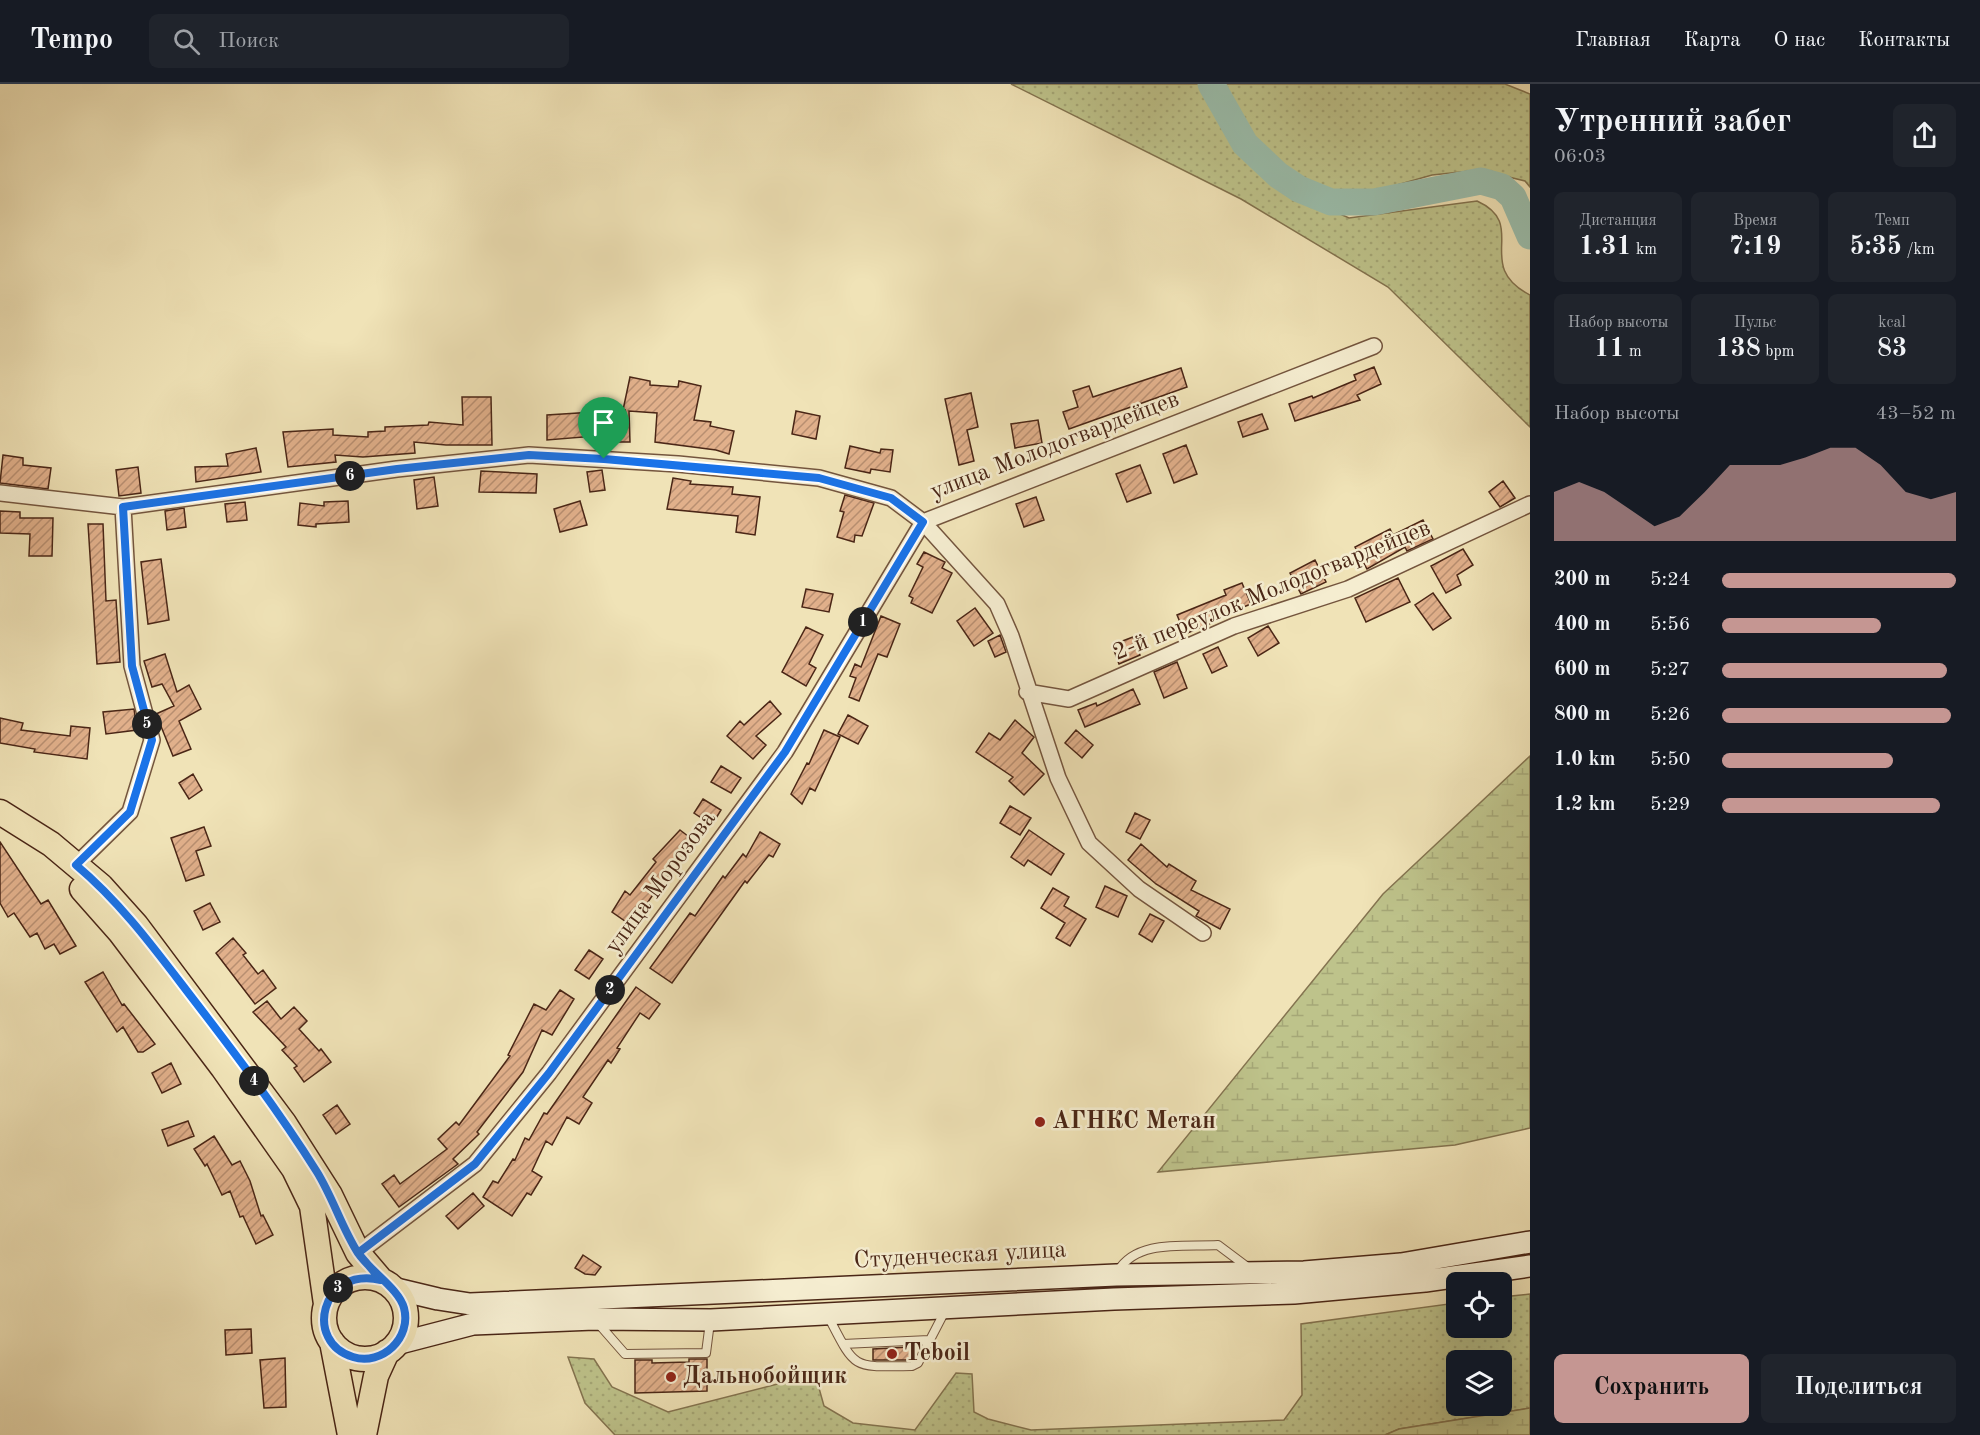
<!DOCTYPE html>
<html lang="ru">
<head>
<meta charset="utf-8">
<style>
	body { margin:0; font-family:"Old Standard TT",serif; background:#20242c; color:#f1f3f6; height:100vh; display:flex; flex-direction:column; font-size:22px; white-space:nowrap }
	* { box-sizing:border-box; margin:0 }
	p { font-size:20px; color:#9ea1a6 }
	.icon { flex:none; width:33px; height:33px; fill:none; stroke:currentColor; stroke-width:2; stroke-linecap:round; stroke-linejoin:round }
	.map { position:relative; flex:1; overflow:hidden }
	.panel { display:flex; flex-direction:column; background:#171b24; width:450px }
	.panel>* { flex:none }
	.buttons { position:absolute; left:1446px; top:1188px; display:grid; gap:12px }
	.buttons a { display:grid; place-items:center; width:66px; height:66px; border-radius:9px; background:#171b24; box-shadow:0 6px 24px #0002; font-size:30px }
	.pin { position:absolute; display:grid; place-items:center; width:51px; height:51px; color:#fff; margin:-62px -26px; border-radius:50% 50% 50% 0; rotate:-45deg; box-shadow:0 0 6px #0007 }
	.pin .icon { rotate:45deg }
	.km { position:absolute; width:30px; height:30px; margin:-15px; border-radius:50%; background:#222; color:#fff; font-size:16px; line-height:30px; text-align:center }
	.round { display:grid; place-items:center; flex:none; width:63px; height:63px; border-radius:9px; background:#20242c }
	.head { display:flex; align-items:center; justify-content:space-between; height:102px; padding:0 24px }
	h1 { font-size:33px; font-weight:700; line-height:45px }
	.metrics { display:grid; grid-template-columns:repeat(3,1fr); gap:9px; height:102px; padding:6px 24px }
	.metrics div { display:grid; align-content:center; border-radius:9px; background:#20242c; text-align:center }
	.metrics b { font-size:26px; font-weight:700 }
	.metrics small { font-size:16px; font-weight:400 }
	.metrics p { font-size:16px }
	.chart { height:168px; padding:12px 24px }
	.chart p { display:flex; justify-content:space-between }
	.chart svg { width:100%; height:108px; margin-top:6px; fill:#c59692; opacity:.7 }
	.button { display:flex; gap:12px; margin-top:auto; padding:12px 24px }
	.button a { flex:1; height:69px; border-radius:9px; background:#c59692; color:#111; font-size:24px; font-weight:700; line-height:69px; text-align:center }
	.button a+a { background:#20242c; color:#f1f3f6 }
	ul { padding:0 24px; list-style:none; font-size:20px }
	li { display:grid; grid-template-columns:96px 72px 1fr; align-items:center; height:45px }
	li i { height:15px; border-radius:8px; background:#c59692 }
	header { display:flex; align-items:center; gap:36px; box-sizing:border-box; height:84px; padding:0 30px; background:#171b24; border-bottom:2px solid #363941 }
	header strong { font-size:28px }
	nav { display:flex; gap:33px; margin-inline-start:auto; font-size:21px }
	.search { width:420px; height:54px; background:#20242c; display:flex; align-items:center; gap:15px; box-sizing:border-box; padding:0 21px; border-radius:9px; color:#9ea1a6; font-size:22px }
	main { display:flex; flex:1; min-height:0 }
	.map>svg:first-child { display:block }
	.grass { fill:url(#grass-dots); stroke:#847450; stroke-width:1.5; fill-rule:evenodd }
	.wetland { fill:url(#wetland-marsh); stroke:#847450; stroke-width:1.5 }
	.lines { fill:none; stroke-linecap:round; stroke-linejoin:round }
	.river { stroke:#9bbeac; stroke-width:27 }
	.building { fill:url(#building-hatch); stroke:#4a2616; stroke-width:1.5 }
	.lane-casing { stroke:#74553e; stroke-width:10 }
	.street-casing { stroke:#74553e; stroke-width:18 }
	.secondary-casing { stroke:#4a2616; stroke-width:24 }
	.primary-casing { stroke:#4a2616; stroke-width:27 }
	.lane { stroke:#f5edd0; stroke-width:8 }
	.street { stroke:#f5edd0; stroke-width:15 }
	.secondary { stroke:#f5edd0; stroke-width:21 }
	.primary { stroke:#f0e3b7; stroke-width:24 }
	.route-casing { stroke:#fff; stroke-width:12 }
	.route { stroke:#1a73e8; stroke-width:8 }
	.poi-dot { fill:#8f2418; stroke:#f5edd0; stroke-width:2 }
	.labels { text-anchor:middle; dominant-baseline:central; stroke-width:5; stroke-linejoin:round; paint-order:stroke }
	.street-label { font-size:24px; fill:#4a2616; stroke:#f5edd0 }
	.poi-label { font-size:24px; font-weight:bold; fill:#4a2616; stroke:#f5edd0; text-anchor:start }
</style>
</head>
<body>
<header>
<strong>Tempo</strong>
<div class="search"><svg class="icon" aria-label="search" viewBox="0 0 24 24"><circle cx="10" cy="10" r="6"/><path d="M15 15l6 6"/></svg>Поиск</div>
<nav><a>Главная</a><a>Карта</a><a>О нас</a><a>Контакты</a></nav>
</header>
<main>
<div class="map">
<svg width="1530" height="1351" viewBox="0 0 1530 1351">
	<defs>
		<pattern id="grass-dots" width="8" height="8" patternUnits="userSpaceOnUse" patternTransform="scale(1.5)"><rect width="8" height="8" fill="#bec38b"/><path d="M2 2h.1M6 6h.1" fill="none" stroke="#a5a777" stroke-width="1.8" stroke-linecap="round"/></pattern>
		<pattern id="wetland-marsh" width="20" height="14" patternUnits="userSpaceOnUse" patternTransform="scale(1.5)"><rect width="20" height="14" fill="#bec38b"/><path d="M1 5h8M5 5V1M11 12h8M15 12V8" fill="none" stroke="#a5a777"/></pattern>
		<pattern id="building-hatch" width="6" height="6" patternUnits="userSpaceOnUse" patternTransform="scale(1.5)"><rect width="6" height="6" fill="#e1b08b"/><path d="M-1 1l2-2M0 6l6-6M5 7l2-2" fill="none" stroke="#b88f71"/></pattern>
	</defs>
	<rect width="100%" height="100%" fill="#f0e3b7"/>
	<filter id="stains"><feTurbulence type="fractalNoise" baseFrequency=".00333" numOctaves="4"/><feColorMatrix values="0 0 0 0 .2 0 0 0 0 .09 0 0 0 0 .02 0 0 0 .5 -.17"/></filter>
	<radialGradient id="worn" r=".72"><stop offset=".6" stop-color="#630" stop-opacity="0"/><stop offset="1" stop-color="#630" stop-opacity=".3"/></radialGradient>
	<path class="grass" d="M1011 0H1505L1530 10V103L1525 97 1480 86 1432 91 1383 105 1353 108 1272 100 1349 134 1477 117C1530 141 1472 181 1530 211V343L1388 203 1241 115Z
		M1530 1210V1324L1399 1345 1385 1351H615L585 1319 568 1273 594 1275 612 1303 668 1328 793 1296 817 1297 824 1322 853 1339 915 1346 956 1289 972 1290 974 1328 988 1335 1031 1346 1284 1336 1302 1311 1301 1240 1456 1219V1244H1502V1213ZM1456 1276H1502V1322H1456Z"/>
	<path class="wetland" d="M1530 672V1044L1455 1061 1158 1088 1383 810Z
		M1530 1324V1351H1385L1399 1345Z"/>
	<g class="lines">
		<path class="river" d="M1211 0 1245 60 1278 91 1299 105 1331 118H1374L1481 97 1502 103 1513 113 1530 152"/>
	</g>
	<path class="building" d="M1374 283 1381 300 1357 311 1360 316 1295 337 1289 320 1312 312 1313 314 1356 296 1354 291Z
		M1181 284 1187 303 1069 345 1063 328 1078 323 1073 307 1089 302 1093 313Z
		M630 293 650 297V301L678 303 679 297 701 302 694 336 711 338 710 342 734 347 729 370 716 366 655 358 657 329 629 327 630 358H607V351L547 356V331L626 326H623Z
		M971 309 978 343 967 346 974 377 959 381 945 315Z
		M462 313H491L492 361H446L414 358 415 369 363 373 335 371 336 378 288 383 283 348 333 345V351L368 353V348L385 347V343L428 341 429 338 463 341Z
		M796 327 820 332 816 355 792 350Z
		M1262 330 1268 345 1243 353 1238 338Z
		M1038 336 1042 359 1015 364 1011 340Z
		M1186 361 1197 390 1174 399 1163 370Z
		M850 362 880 369 881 365 893 366 890 388 871 385 870 389 845 384Z
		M256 364 261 388 196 398 195 383 228 382 226 370Z
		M3 371 23 374V381L51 384 48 405 0 399Z
		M1140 381 1151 409 1127 418 1116 390Z
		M138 383 141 409 119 412 116 386Z
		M602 386 605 406 590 408 587 388Z
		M481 387 537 390 536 409 479 408Z
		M434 393 438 422 417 425 414 396Z
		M673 394 691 397 690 400 733 403 732 410 760 413 755 451 736 448 738 432 667 425Z
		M1503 397 1515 414 1500 423 1489 408Z
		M845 411 874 419 862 452 855 451 854 458 837 453 844 428 840 427Z
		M1036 413 1044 436 1024 443 1016 420Z
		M348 417 349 438 316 440V443L298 441 300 419 324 422V418Z
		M580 417 587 441 560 448 554 425Z
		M245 418 247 436 227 438 225 420Z
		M184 424 186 443 167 446 165 427Z
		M0 427 20 428V434H53L52 472H29L30 450 0 449Z
		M1423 436 1433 455 1407 467 1405 463 1367 485 1355 463 1390 445 1393 451Z
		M88 440H103L106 517 116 516 120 578 97 580Z
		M1463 465 1473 481 1457 491 1461 501 1446 509 1431 482Z
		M924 468 945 478 942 484 952 489 932 529 911 519 913 514 909 512 923 483 917 480Z
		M161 475 169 536 148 540 141 478Z
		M1315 476 1326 498 1301 510 1290 489Z
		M1398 494 1410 518 1366 538 1355 514Z
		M1242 499 1251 520 1212 535 1214 538 1185 550 1177 531 1226 511 1224 506Z
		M806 505 833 510 829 528 802 523Z
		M1433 509 1451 534 1433 546 1415 521Z
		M975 524 993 549 974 562 957 537Z
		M881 532 900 540 887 573 878 570 859 617 849 613 856 594 850 592 855 580 861 583Z
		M1268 542 1279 559 1258 572 1248 554Z
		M806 543 823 551 809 580 816 584 806 602 782 588Z
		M1000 551 1006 568 995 573 988 557Z
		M1133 553 1140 571 1119 580 1112 561Z
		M1218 563 1227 582 1212 589 1203 570Z
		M165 570 177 608 189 601 201 625 179 637 191 665 173 672 156 630 174 622 162 600 152 603 144 577Z
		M1177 578 1187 604 1164 614 1154 588Z
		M1133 605 1140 620 1085 643 1078 626 1096 619 1097 622Z
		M770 617 781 630 756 652 766 661 753 675 727 652 740 637 744 641Z
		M134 625 137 646 106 650 103 628Z
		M848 631 868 642 858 660 838 650Z
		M0 634 23 639 21 646 70 652 71 642 90 644 87 675 34 668 35 665 0 659Z
		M1015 636 1034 653 1022 669 1044 690 1024 711 1009 697 1013 693 976 668 989 649 1000 656Z
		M824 646 840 653 815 707 810 704 802 720 791 710 807 679 809 680Z
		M1076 646 1093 661 1082 674 1065 659Z
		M721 682 741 694 731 709 711 698Z
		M193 690 202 706 189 715 179 699Z
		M703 715 721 726 712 741 694 729Z
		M1010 722 1031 734 1020 751 1000 739Z
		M1135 729 1150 736 1140 755 1126 748Z
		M204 743 211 762 196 767 204 791 186 797 171 754Z
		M680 746 697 759 668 792 670 793 658 808 656 806 632 842 612 828 625 807 630 811 656 778 653 775Z
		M1029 746 1064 770 1051 791 1028 776 1024 782 1011 773Z
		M760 748 780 760 773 773 769 771 747 799 745 797 672 899 650 884 690 829 695 832 723 792 725 794 743 770 746 773Z
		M0 758 41 820 48 816 76 862 60 870 54 860 45 865 37 849 30 853 14 829 8 833 0 819Z
		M1141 760 1167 783 1169 780 1196 797 1191 806 1230 825 1220 845 1196 832 1199 827 1156 800 1128 776Z
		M1105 802 1127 812 1118 833 1096 823Z
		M1053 804 1069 813 1064 822 1086 835 1070 862 1056 854 1065 839 1041 824Z
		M210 819 220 838 203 846 194 827Z
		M1150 830 1164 837 1152 858 1139 850Z
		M233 854 246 869 243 871 258 890 263 886 276 904 255 920 216 869Z
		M589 866 603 875 589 895 575 886Z
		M103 888 122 921 124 920 155 960 143 968H138L123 943 117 948 85 898Z
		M636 903 660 920 649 935 640 929 617 964 620 965 611 979 608 976 583 1013 592 1019 579 1040 567 1033 552 1061 546 1057 532 1087 542 1093 531 1111 527 1109 512 1132 483 1113 493 1097 498 1099 513 1075 515 1076 525 1054 529 1056 544 1029 547 1030Z
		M560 906 574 915 552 951 542 946 523 988 477 1048 479 1050 453 1075 458 1080 399 1123 382 1100 394 1091 400 1100 447 1065 438 1055 456 1038 459 1041 510 972 508 971 534 920 546 926Z
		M267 917 281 935 294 923 307 937 299 945 319 967 321 965 331 978 304 998 294 984 297 982 282 966 286 963 253 928Z
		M171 979 181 1000 162 1009 152 989Z
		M337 1021 350 1040 336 1050 323 1031Z
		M188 1037 194 1052 168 1062 162 1046Z
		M214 1052 232 1081 240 1077 250 1097 261 1132 263 1131 273 1151 256 1160 243 1132 240 1133 230 1107 222 1111 207 1080 205 1082 194 1065Z
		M473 1109 484 1122 458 1145 446 1132Z
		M583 1171 601 1183 595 1191 585 1190 575 1184Z
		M251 1245 252 1269 226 1271 225 1246Z
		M910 1263V1276H873V1265Z
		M285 1274 286 1323 264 1324 260 1276Z
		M689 1275H707V1307L635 1309V1276H652V1279L689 1278Z"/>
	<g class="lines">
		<defs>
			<path id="lane" d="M1118 1187C1137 1155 1185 1163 1218 1161L1250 1185
				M828 1232C856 1286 851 1283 912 1282L918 1279 945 1227
				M597 1238 625 1270 706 1269 710 1238
				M843 1260 929 1256"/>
			<path id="street" d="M0 409 123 423 397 385 529 371 678 380 819 394 891 414 923 438 1374 262
				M1027 608 1069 615 1234 542 1348 505 1530 420
				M76 781 130 728 152 656 132 582 123 423
				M358 1169 475 1080 549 989 785 668 923 438 997 520 1011 552 1058 694 1089 759 1139 805 1203 849"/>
			<path id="secondary" d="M392 1204 438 1215 470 1220 1116 1191 1304 1188 1401 1180 1530 1158
				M396 1260 473 1240 594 1235 711 1236 1114 1215 1294 1209 1425 1197 1530 1182"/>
			<path id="primary" d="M0 728 51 760 101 802 136 841 284 1039 330 1111 358 1169 381 1196
				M82 805 120 848 223 984 294 1085 312 1122 326 1220
				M324 1234a41 41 0 1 1 82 0a41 41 0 1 1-82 0Z
				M332 1258 350 1351
				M364 1351 376 1292 387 1268"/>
		</defs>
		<use href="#lane" class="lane-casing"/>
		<use href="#street" class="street-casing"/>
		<use href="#secondary" class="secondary-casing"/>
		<use href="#primary" class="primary-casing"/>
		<use href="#lane" class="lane"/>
		<use href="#street" class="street"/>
		<use href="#secondary" class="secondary"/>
		<use href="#primary" class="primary"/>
	</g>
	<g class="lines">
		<defs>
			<path id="route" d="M604 375 819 394 891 414 923 438 785 668 549 989 475 1080 358 1169 381 1196C320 1182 304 1259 353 1273 382 1282 412 1254 404 1224 399 1205 371 1188 358 1169 342 1144 333 1114 317 1088 278 1026 234 968 190 911 154 864 121 819 76 781L130 728 152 656 132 582 123 423 397 385 529 371 604 375"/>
		</defs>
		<use href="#route" class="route-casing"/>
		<use href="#route" class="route"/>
	</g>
	<g class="poi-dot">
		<circle cx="1040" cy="1038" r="6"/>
		<circle cx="892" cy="1270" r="6"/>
		<circle cx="671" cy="1293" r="6"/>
	</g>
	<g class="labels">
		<g class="street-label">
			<text transform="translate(1055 362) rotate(-21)">улица Молодогвардейцев</text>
			<text transform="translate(1272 507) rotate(-22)">2-й переулок Молодогвардейцев</text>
			<text transform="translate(661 799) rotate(-54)">улица Морозова</text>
			<text transform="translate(960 1172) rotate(-3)">Студенческая улица</text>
		</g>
		<g class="poi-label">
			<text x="1052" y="1038">АГНКС Метан</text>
			<text x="904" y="1270">Teboil</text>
			<text x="683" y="1293">Дальнобойщик</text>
		</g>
	</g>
	<rect width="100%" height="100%" filter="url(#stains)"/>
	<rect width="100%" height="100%" fill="url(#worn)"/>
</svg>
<div class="buttons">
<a><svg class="icon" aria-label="locate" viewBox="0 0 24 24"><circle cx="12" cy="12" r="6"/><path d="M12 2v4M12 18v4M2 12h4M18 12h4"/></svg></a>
<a><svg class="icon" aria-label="layers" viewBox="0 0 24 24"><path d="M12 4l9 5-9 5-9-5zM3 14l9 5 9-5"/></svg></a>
</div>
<div class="pin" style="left:604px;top:375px;background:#1e9e55"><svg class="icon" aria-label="arrive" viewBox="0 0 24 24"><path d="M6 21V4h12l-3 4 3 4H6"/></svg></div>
<b class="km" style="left:863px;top:538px">1</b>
<b class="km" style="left:610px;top:906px">2</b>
<b class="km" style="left:338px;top:1204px">3</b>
<b class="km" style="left:254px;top:997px">4</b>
<b class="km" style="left:147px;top:640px">5</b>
<b class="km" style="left:350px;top:392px">6</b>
</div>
<section class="panel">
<div class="head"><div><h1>Утренний забег</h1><p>06:03</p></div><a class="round"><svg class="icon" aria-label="share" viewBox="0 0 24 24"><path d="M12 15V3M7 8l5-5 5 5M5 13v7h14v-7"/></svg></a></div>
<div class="metrics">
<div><p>Дистанция</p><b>1.31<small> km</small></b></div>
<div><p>Время</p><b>7:19</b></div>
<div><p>Темп</p><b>5:35<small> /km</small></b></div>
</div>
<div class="metrics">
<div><p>Набор высоты</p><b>11<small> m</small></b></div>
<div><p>Пульс</p><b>138<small> bpm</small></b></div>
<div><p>kcal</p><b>83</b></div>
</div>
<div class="chart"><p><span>Набор высоты</span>43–52 m</p>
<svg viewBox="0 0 160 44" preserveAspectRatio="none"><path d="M0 44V24L10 20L20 24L30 31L40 38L50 34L60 24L70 13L80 13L90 13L100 10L110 6L120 6L130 13L140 24L150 27L160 24V44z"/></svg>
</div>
<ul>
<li><b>200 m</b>5:24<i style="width:100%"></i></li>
<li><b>400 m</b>5:56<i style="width:68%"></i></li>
<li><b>600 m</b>5:27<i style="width:96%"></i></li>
<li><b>800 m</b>5:26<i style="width:98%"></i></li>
<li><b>1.0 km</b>5:50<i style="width:73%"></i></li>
<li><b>1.2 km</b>5:29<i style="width:93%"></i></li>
</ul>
<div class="button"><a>Сохранить</a><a>Поделиться</a></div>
</section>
</main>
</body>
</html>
